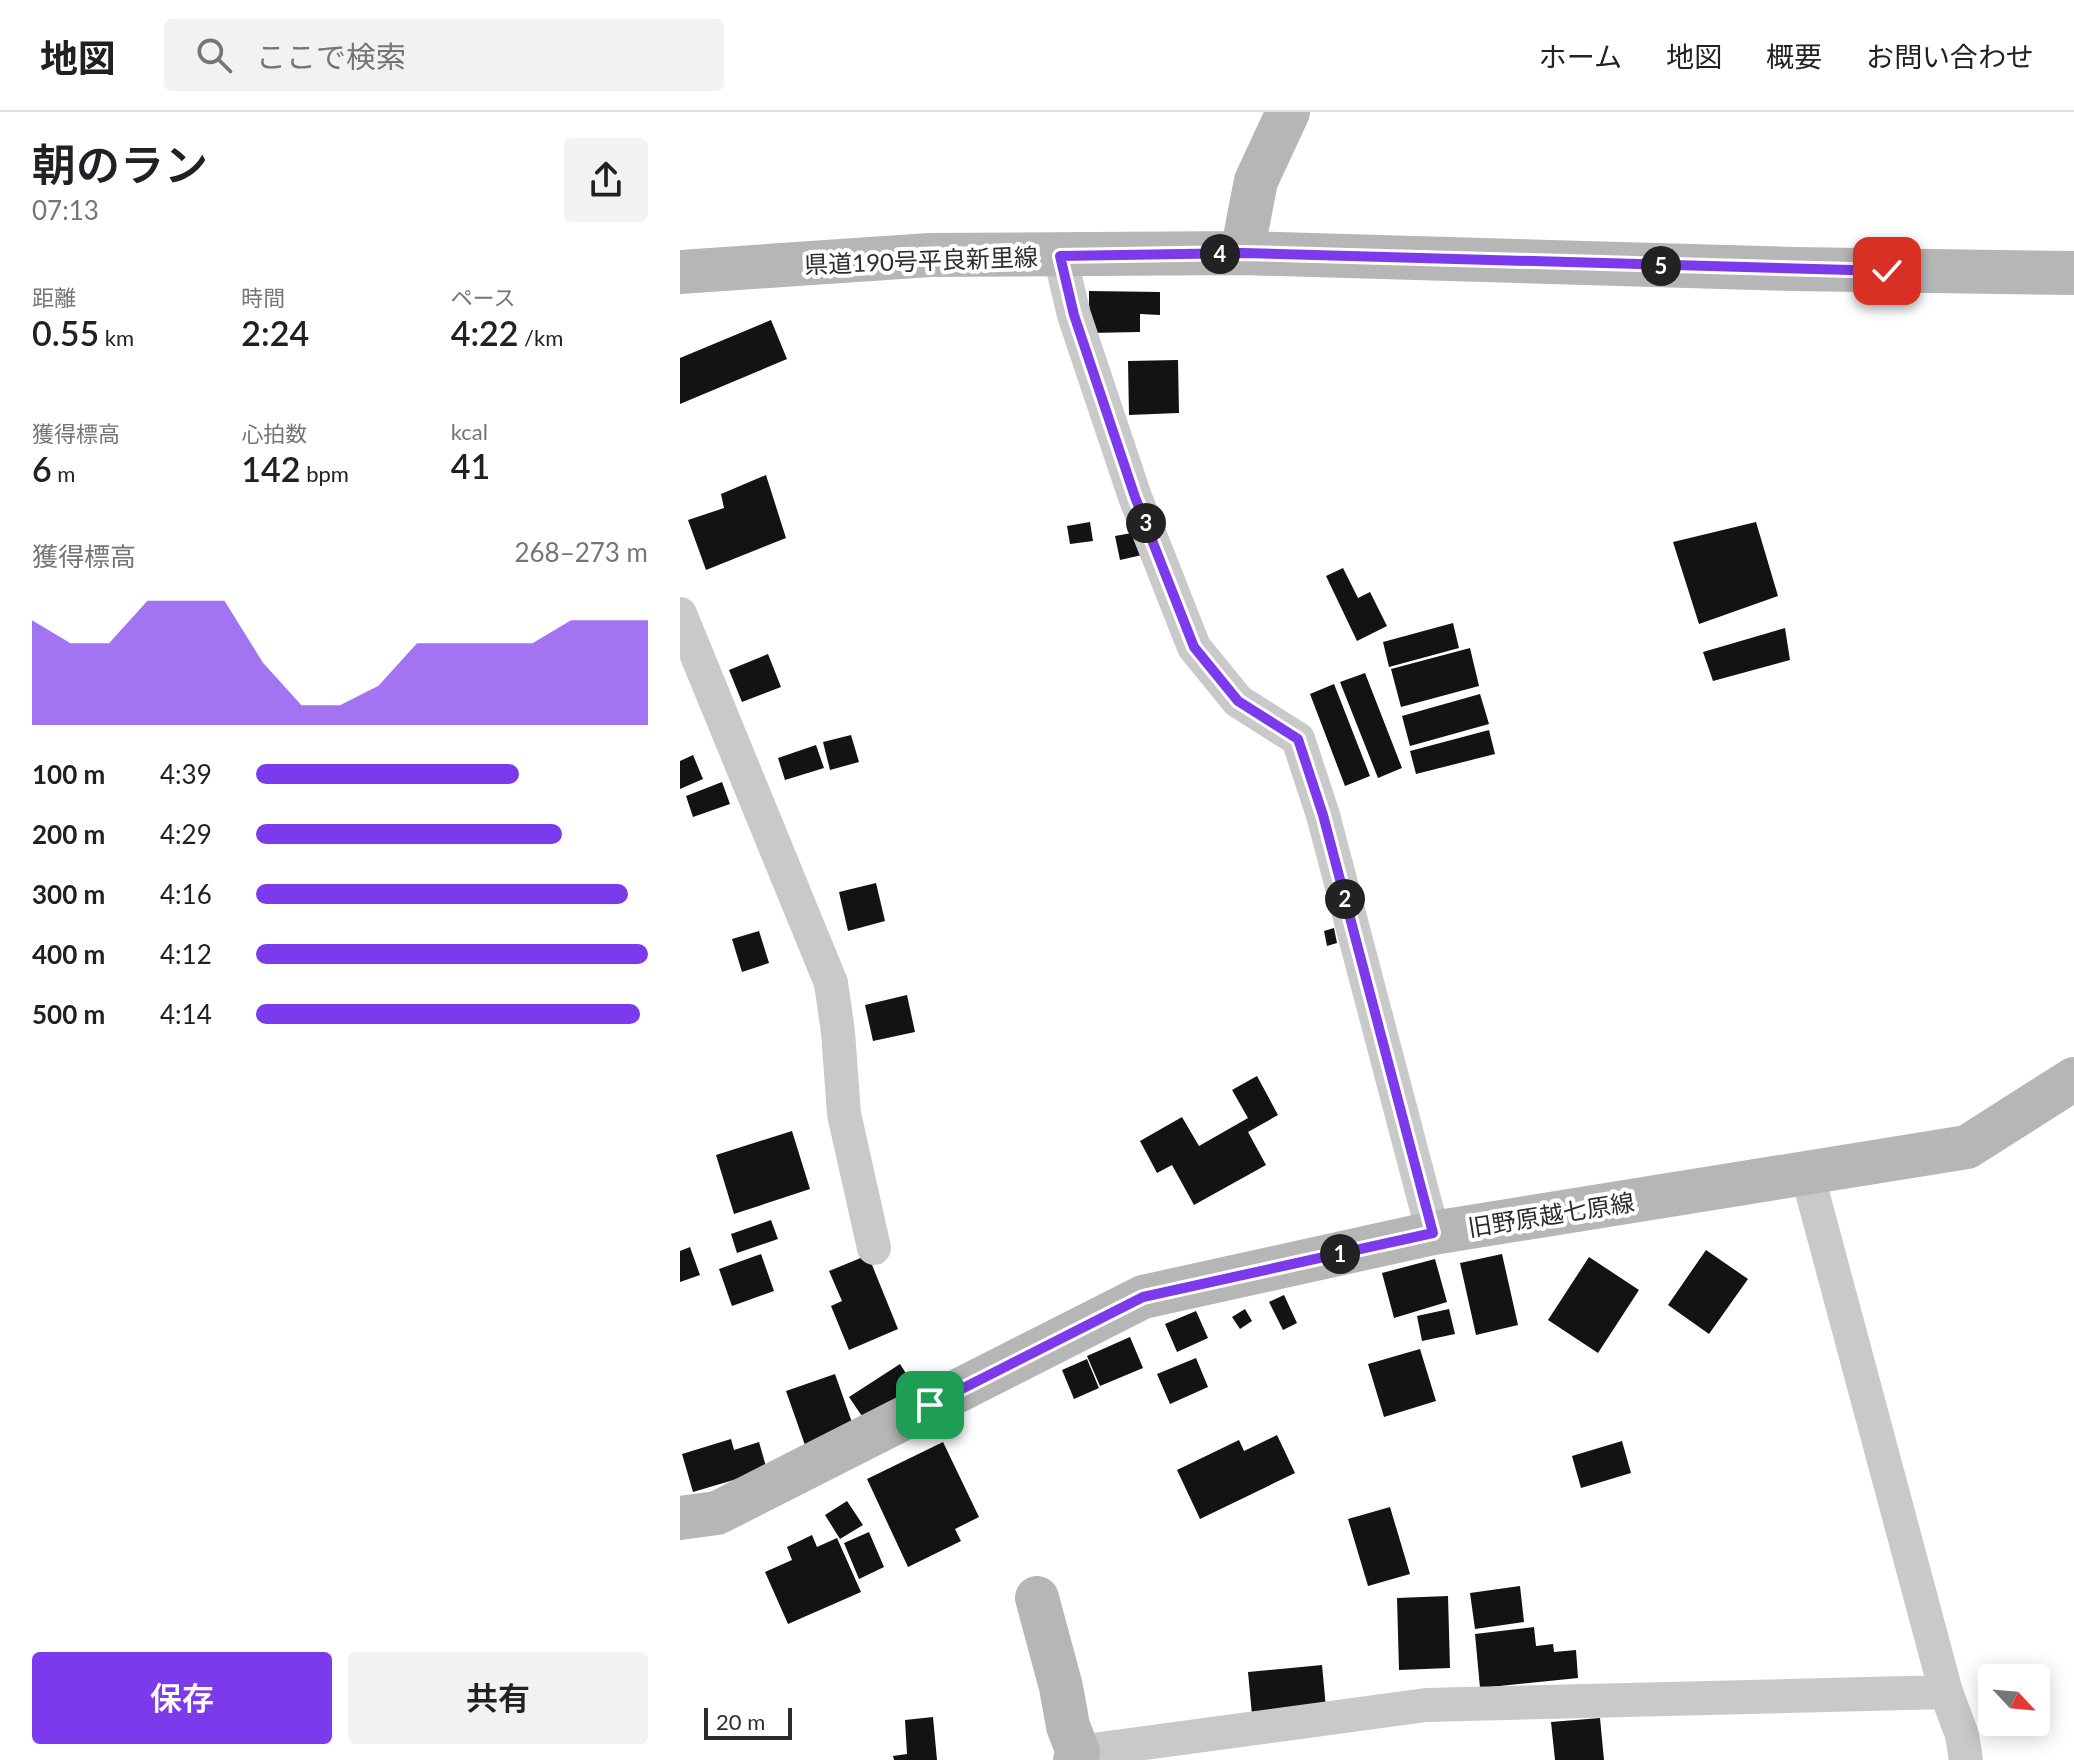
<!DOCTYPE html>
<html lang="ja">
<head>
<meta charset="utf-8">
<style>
	body { margin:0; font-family:Lato,"Noto Sans JP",sans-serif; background:#f2f2f2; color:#202124; height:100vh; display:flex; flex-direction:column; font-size:30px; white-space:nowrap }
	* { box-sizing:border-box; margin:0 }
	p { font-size:26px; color:#757577 }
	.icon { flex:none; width:44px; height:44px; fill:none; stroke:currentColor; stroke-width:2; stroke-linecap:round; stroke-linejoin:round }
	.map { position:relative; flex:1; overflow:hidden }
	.panel { display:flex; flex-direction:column; background:#fff; width:680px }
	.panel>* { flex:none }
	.needle { width:52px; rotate:116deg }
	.controls { position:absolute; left:1298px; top:1552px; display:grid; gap:16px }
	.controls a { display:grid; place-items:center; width:72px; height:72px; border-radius:8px; background:#fff; box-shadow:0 4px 20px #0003; font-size:40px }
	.scale { position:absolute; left:24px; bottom:20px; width:88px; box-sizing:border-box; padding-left:8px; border:4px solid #2c2c2c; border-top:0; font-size:22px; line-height:28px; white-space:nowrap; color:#2c2c2c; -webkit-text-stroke:6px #fff; paint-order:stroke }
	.pin { position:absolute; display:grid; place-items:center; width:68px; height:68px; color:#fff; margin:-34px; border-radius:16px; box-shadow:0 4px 12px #0006 }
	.km { position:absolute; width:40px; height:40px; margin:-20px; border-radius:50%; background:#222; color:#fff; font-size:22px; line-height:40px; text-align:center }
	.round { display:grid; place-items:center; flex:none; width:84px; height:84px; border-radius:8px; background:#f2f2f2 }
	.overview { display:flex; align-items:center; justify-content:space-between; height:136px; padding:0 32px }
	h1 { font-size:44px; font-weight:600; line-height:60px }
	.metrics { display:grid; grid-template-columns:repeat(3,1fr); gap:12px; height:136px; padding:8px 32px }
	.metrics div { display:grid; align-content:center }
	.metrics b { font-size:34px; font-weight:600 }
	.metrics small { font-size:22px; font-weight:400 }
	.metrics p { font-size:22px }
	.chart { height:224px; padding:16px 32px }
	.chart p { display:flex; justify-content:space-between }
	.chart svg { width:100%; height:144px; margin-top:8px; fill:#7c3aed; opacity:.7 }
	.primary-button { display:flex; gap:16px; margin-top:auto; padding:16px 32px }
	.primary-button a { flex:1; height:92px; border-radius:8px; background:#7c3aed; color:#fff; font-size:32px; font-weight:600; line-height:92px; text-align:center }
	.primary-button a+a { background:#f2f2f2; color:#202124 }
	ul { padding:0 32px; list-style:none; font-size:26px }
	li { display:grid; grid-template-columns:128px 96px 1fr; align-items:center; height:60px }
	li i { height:20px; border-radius:10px; background:#7c3aed }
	header { display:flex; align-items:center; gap:48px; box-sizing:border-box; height:112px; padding:0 40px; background:#fff; border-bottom:2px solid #e0e0e0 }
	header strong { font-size:38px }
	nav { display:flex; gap:44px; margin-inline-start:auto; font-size:28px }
	.search { width:560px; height:72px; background:#f2f2f2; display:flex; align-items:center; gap:20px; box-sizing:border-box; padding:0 28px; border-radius:8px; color:#757577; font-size:30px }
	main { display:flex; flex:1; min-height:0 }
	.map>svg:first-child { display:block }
	.building { fill:#131313 }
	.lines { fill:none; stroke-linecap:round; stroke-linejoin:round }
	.street { stroke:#c9c9c9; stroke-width:34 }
	.secondary { stroke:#b6b6b6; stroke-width:44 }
	.route-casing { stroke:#fff; stroke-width:16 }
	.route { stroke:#7c3aed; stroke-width:10 }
	.labels { text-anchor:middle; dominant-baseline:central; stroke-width:8; stroke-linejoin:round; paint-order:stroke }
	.street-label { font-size:24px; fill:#2c2c2c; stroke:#fff }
</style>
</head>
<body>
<header>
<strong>地図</strong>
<div class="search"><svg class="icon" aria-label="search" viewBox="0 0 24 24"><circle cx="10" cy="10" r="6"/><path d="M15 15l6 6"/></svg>ここで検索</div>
<nav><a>ホーム</a><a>地図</a><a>概要</a><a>お問い合わせ</a></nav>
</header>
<main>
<section class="panel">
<div class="overview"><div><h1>朝のラン</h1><p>07:13</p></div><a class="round"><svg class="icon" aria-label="share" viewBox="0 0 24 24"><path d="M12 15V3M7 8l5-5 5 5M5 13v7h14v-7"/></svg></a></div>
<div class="metrics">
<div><p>距離</p><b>0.55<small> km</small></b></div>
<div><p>時間</p><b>2:24</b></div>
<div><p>ペース</p><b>4:22<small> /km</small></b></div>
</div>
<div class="metrics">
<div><p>獲得標高</p><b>6<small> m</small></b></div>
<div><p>心拍数</p><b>142<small> bpm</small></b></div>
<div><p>kcal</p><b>41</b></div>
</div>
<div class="chart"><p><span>獲得標高</span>268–273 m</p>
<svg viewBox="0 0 160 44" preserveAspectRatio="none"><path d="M0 44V12L10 19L20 19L30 6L40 6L50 6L60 25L70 38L80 38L90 32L100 19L110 19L120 19L130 19L140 12L150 12L160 12V44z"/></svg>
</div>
<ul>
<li><b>100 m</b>4:39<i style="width:67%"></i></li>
<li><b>200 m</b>4:29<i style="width:78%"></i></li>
<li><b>300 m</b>4:16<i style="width:95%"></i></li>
<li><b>400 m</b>4:12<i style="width:100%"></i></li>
<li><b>500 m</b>4:14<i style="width:98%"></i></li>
</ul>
<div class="primary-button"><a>保存</a><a>共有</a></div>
</section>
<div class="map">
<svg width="1394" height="1648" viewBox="0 0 1394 1648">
	<rect width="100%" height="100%" fill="#fff"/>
	<path class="building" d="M409 179 480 180V203L460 202V220L409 221Z
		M91 208 107 247 0 292V246Z
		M498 248 499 301 449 303 448 249Z
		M86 363 106 426 26 458 8 408 44 396 41 382Z
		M410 410 413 429 390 432 387 414Z
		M1076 410 1098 484 1019 512 993 430Z
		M457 420 462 443 440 448 435 424Z
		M663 456 678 486 690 480 707 514 677 529 646 464Z
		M773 511 779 536 709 555 703 530Z
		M1105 516 1110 548 1033 569 1023 540Z
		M790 536 799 574 721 595 711 557Z
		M88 542 101 575 62 590 49 558Z
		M685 561 722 656 698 666 660 570Z
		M654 572 690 664 665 674 630 582Z
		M800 582 809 612 730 634 722 604Z
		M809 618 815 642 736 662 730 639Z
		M171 623 179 650 150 658 143 630Z
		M136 633 144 656 105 668 98 646Z
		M13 643 23 667 0 677V649Z
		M42 670 50 692 13 705 6 684Z
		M196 771 205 809 168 819 159 780Z
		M654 816 657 831 647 834 644 819Z
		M79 819 89 851 62 860 52 827Z
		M227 883 235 920 193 929 185 893Z
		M577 964 598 1003 568 1020 586 1053 514 1093 492 1053 477 1061 460 1029 502 1005 519 1034 568 1006 552 978Z
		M112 1019 130 1077 54 1102 36 1043Z
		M91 1108 98 1127 57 1141 51 1122Z
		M10 1135 20 1163 0 1170V1139Z
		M1026 1138 1068 1167 1029 1222 988 1193Z
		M81 1142 94 1179 52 1194 39 1157Z
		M822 1142 838 1213 796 1223 780 1151Z
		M188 1143 218 1217 169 1238 151 1194 162 1189 149 1159Z
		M909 1145 959 1178 918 1241 868 1208Z
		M755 1147 767 1190 714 1206 702 1161Z
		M604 1183 617 1211 603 1218 589 1190Z
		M565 1197 572 1209 560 1217 552 1205Z
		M769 1197 775 1222 742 1229 737 1204Z
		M516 1199 528 1226 497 1240 485 1212Z
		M450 1225 463 1256 420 1274 407 1244Z
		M740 1237 756 1289 704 1305 688 1252Z
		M516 1246 528 1275 490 1292 477 1262Z
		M407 1247 419 1276 394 1287 382 1258Z
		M220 1252 240 1283 190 1316 169 1285Z
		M155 1262 175 1319 126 1336 106 1279Z
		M597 1323 615 1361 520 1407 497 1358 559 1328 564 1339Z
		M51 1327 54 1338 79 1330 87 1358 13 1380 2 1342Z
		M942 1329 951 1361 901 1376 892 1344Z
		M263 1330 299 1405 275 1417 281 1429 228 1455 187 1367Z
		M167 1389 183 1413 160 1427 145 1403Z
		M710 1395 730 1462 688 1474 668 1407Z
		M189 1420 204 1455 179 1467 164 1431Z
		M132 1423 137 1435 157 1426 181 1480 108 1512 85 1460 112 1448 107 1435Z
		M840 1474 844 1510 795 1517 790 1481Z
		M768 1484 770 1556 719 1558 717 1486Z
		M854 1515 856 1534 873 1532 874 1540 896 1538 898 1566 800 1576 795 1522Z
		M642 1553 646 1596 572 1603 568 1560Z
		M253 1605 257 1648H214L213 1644 227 1642 225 1608Z
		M920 1606 924 1648H875L871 1610Z"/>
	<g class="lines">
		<path class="street" d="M380 144 394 203 455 385 514 535 558 589 618 627 643 703 753 1121
			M0 502 151 871 158 920 164 1002 194 1136
			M1127 1061 1266 1580 1282 1623 1286 1648
			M398 1640 746 1593 1266 1580"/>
		<path class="secondary" d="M562 141 576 69 608 0
			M0 160 250 143 562 141 1113 157 1394 161
			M0 1406 37 1401 463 1185 753 1121 1287 1035 1394 967
			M357 1486 381 1575 388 1614 398 1640 395 1648"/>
	</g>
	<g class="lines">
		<defs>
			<path id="route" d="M250 1293 463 1185 753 1121 643 703 618 627 558 589 514 535 455 385 394 203 380 144 562 141 1207 159"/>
		</defs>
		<use href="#route" class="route-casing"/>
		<use href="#route" class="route"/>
	</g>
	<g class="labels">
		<g class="street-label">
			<text transform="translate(241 148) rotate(-2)">県道190号平良新里線</text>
			<text transform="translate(871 1102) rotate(-9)">旧野原越七原線</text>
		</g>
	</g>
</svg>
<div class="controls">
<a><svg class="needle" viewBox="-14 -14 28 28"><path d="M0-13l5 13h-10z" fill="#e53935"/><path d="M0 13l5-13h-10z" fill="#757577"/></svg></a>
</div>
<div class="scale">20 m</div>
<div class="pin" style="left:250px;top:1293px;background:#1e9e55"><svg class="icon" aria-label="arrive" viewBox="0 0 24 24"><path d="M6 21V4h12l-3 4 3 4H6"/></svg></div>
<div class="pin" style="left:1207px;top:159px;background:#d93025"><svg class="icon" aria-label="check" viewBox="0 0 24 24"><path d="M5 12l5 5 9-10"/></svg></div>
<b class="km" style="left:660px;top:1142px">1</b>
<b class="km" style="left:665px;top:787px">2</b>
<b class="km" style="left:466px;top:411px">3</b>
<b class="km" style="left:540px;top:142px">4</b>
<b class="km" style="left:981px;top:154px">5</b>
</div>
</main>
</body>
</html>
